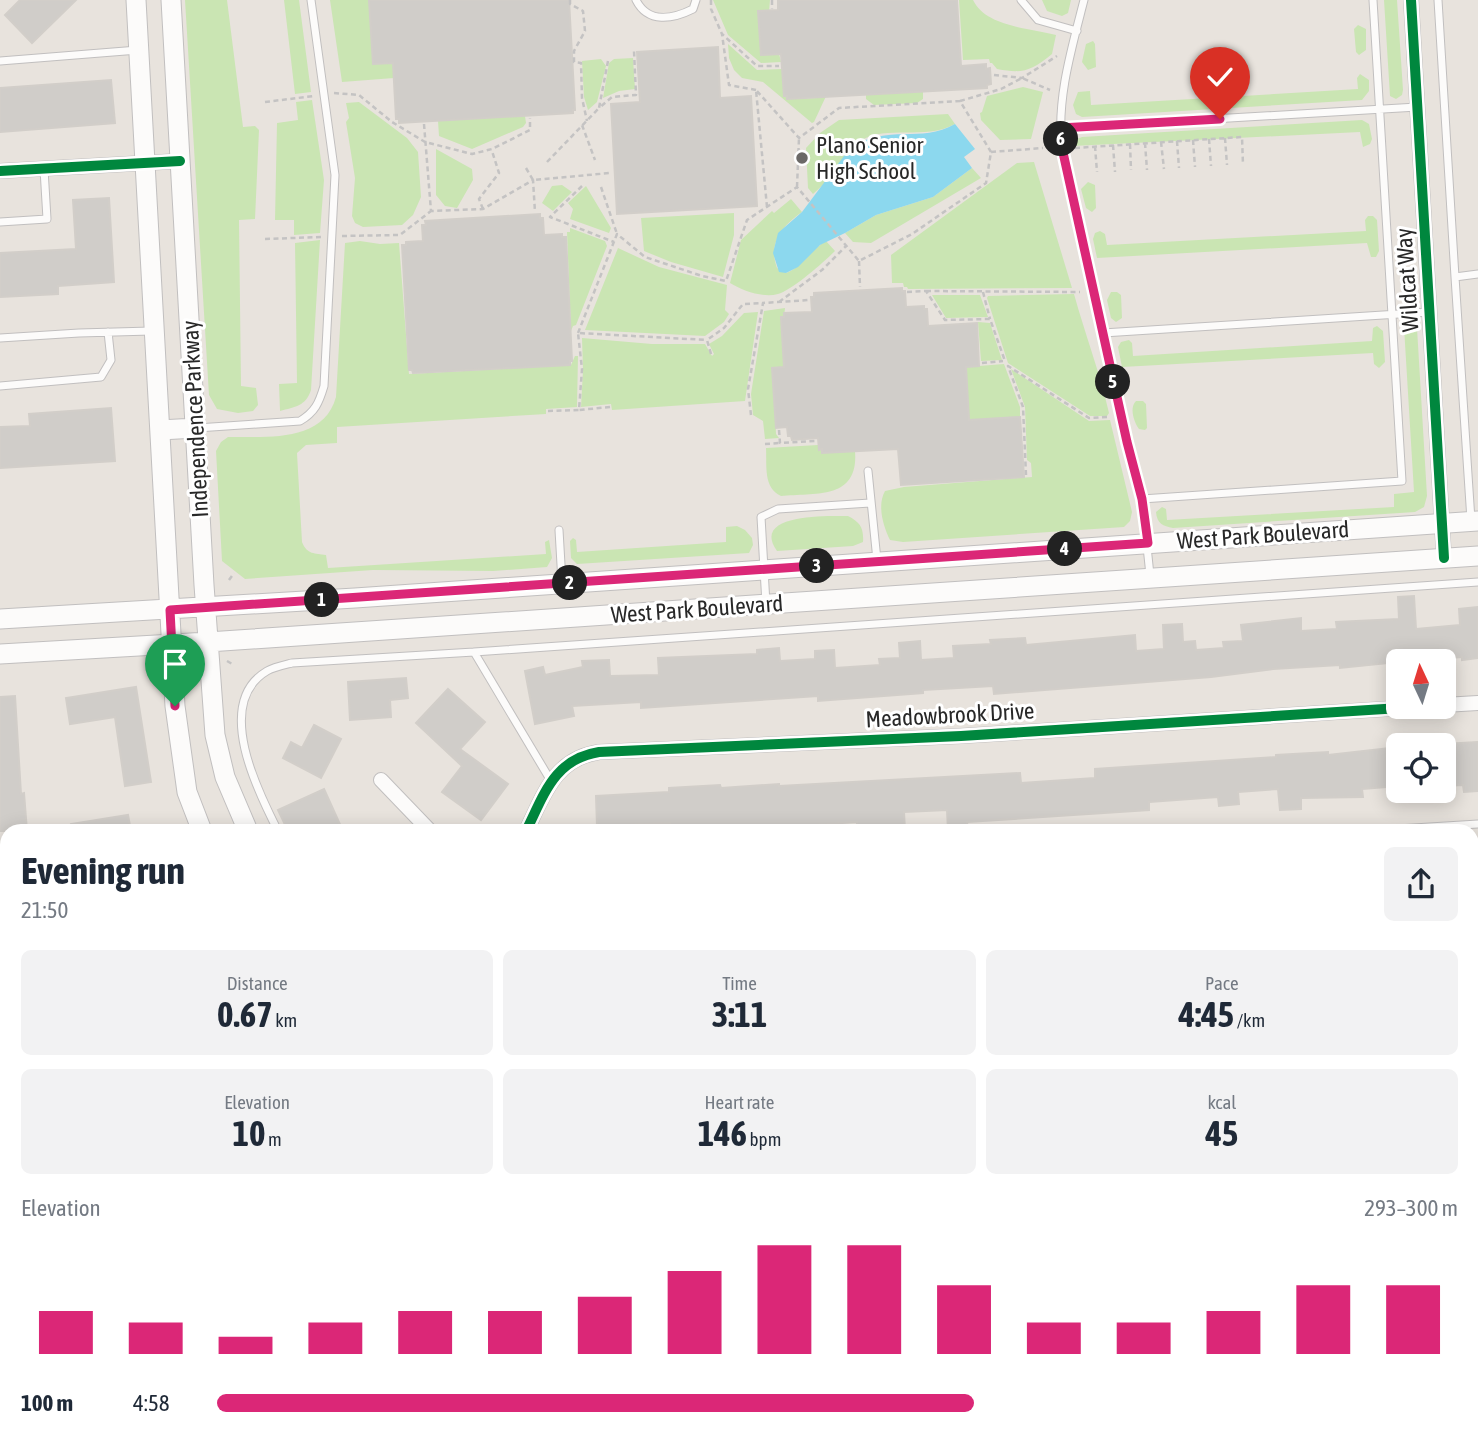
<!DOCTYPE html>
<html lang="en">
<head>
<meta charset="utf-8">
<style>
	body { margin:0; font-family:"Asap Condensed",sans-serif; background:#f2f2f3; color:#1f2937; height:100vh; display:flex; flex-direction:column; font-size:26px; white-space:nowrap }
	* { box-sizing:border-box; margin:0 }
	p { font-size:23px; color:#747a83 }
	.icon { flex:none; width:38px; height:38px; fill:none; stroke:currentColor; stroke-width:2; stroke-linecap:round; stroke-linejoin:round }
	.map { position:relative; flex:1; overflow:hidden }
	.side { position:absolute; left:0px; top:824px; width:1479px; height:621px; display:flex; flex-direction:column; background:#fff; border-radius:21px 21px 0 0; box-shadow:0 4px 18px #0003 }
	.side>* { flex:none }
	.needle { width:46px; rotate:356deg }
	.fabs { position:absolute; left:1386px; top:649px; display:grid; gap:14px }
	.fabs a { display:grid; place-items:center; width:70px; height:70px; border-radius:10px; background:#fff; box-shadow:0 4px 18px #0003; font-size:35px }
	.pin { position:absolute; display:grid; place-items:center; width:60px; height:60px; color:#fff; margin:-72px -30px; border-radius:50% 50% 50% 0; rotate:-45deg; box-shadow:0 0 7px #0007 }
	.pin .icon { rotate:45deg }
	.km { position:absolute; width:35px; height:35px; margin:-18px; border-radius:50%; background:#222; color:#fff; font-size:19px; line-height:35px; text-align:center }
	.round { display:grid; place-items:center; flex:none; width:74px; height:74px; border-radius:10px; background:#f2f2f3 }
	.overview { display:flex; align-items:center; justify-content:space-between; height:119px; padding:0 21px }
	h1 { font-size:38px; font-weight:700; line-height:52px }
	.metrics { display:grid; grid-template-columns:repeat(3,1fr); gap:10px; height:119px; padding:7px 21px }
	.metrics div { display:grid; align-content:center; border-radius:10px; background:#f2f2f3; text-align:center }
	.metrics b { font-size:35px; font-weight:700 }
	.metrics small { font-size:19px; font-weight:400 }
	.metrics p { font-size:19px }
	.chart { height:196px; padding:14px 21px }
	.chart p { display:flex; justify-content:space-between }
	.chart svg { width:100%; height:126px; margin-top:7px; stroke:#db2777; stroke-width:6 }
	ul { padding:0 21px; list-style:none; font-size:23px }
	li { display:grid; grid-template-columns:112px 84px 1fr; align-items:center; height:52px }
	li i { height:18px; border-radius:9px; background:#db2777 }
	.map>svg:first-child { display:block }
	.green { fill:#cae5b3 }
	.water { fill:#8cd8ee }
	.building { fill:#d0cdc9; stroke:#d2cec9; stroke-width:2 }
	.lines { fill:none; stroke-linecap:round; stroke-linejoin:round }
	.lane-casing { stroke:#c1bfbf; stroke-width:9 }
	.street-casing { stroke:#c1bfbf; stroke-width:16 }
	.secondary-casing { stroke:#c1bfbf; stroke-width:21 }
	.path { stroke:#c4c3c3; stroke-width:2.5; stroke-dasharray:5 3.5; stroke-linecap:butt }
	.lane { stroke:#fcfbfa; stroke-width:7 }
	.street { stroke:#fcfbfa; stroke-width:14 }
	.secondary { stroke:#fcfbfa; stroke-width:19 }
	.cycleway-casing { stroke:#fff; stroke-width:15 }
	.cycleway { stroke:#00873e; stroke-width:10 }
	.route-casing { stroke:#fff; stroke-width:14 }
	.route { stroke:#db2777; stroke-width:9 }
	.poi-dot { fill:#6b6967; stroke:#fff; stroke-width:2.5 }
	.labels { text-anchor:middle; dominant-baseline:central; stroke-width:6; stroke-linejoin:round; paint-order:stroke }
	.poi-label { font-size:23px; fill:#282828; stroke:#fff; text-anchor:start }
	.street-label { font-size:23px; fill:#282828; stroke:#fff }
</style>
</head>
<body>
<div class="map">
<svg width="1478" height="1445" viewBox="0 0 1478 1445">
	<rect width="100%" height="100%" fill="#e8e3dd"/>
	<path class="green" d="M185 0H227L243 127 255 126 259 130 255 219 239 220 241 386 256 388 258 405 253 411 238 413 217 409 209 395Z
		M284 0H299L311 92 295 94Z
		M330 0H369L373 64 393 63 394 78 342 82Z
		M713 0H770L769 12 781 62 761 63 728 35Z
		M959 0H973C986 27 1030 28 1056 35L1052 54C1031 71 1023 74 997 69L992 63H990L989 59 963 60Z
		M1042 0H1071L1068 13 1062 16 1047 11Z
		M1384 0H1397L1403 90 1402 95 1396 99 1390 96Z
		M1358 25 1366 29V50L1359 55 1356 52 1354 29Z
		M1093 41 1095 44 1096 67 1088 70 1082 62 1086 44Z
		M728 44 757 70 782 69 784 96H787L788 99 818 98 827 94 814 122 812 123 763 82 742 78 734 70 729 58Z
		M633 58 635 89 619 91 603 98 609 63 614 59Z
		M601 59 606 66 597 102 588 110 584 97 582 61Z
		M1360 74 1369 80V91L1362 100 1082 117 1076 114 1073 105 1078 92 1090 91 1091 105 1358 89 1357 78Z
		M1023 87 1043 92 1031 139 1000 140 981 120 980 113 982 112 987 96Z
		M923 91V99L917 103 874 105 866 99V95Z
		M312 100 324 180 320 233 294 235V220H275L277 123 298 120 296 102Z
		M359 102 407 138 418 152 421 197 413 215 402 225 363 227 355 223 352 216 355 178 346 122 349 118 346 103Z
		M948 114 955 124C924 141 887 124 860 141 855 145 850 153 846 158 836 171 826 183 813 194L808 188 806 148 820 133 839 120Z
		M525 116 526 123 523 127 472 149 439 136 438 121Z
		M1362 120 1369 124 1372 139 1370 144 1363 147 1360 132 1072 146 1077 139 1082 137Z
		M436 149 472 169 473 180 457 208 445 206 436 195Z
		M1034 162 1072 288 908 289 907 287H904L903 283H892L891 255 1017 163Z
		M972 168 981 178 871 243 853 242 845 233 876 215 933 197Z
		M1088 182 1095 185 1096 208 1092 212 1086 208 1081 189Z
		M562 185 572 192 553 211 542 203 552 186Z
		M586 186 611 228 609 233 570 219 573 209 568 203Z
		M791 199 802 212C782 226 768 243 777 268L786 273C803 267 810 250 826 241L835 251C824 262 791 291 778 294 763 298 743 291 730 283L741 240 772 211 774 213Z
		M734 213V235L723 277 671 262 644 251 641 218Z
		M1368 216H1373L1377 220 1379 251 1376 257H1371L1367 243 1097 258 1093 239 1095 233 1100 231 1105 234 1107 245 1366 231 1365 220Z
		M570 228 605 241 607 246 576 325 573 326 571 331 567 232H570Z
		M320 240 311 390C306 406 295 407 280 411L279 384 297 383 295 243Z
		M360 241 380 244 399 243 409 374 571 365 575 356H578L577 407 546 409V414L337 427V443L306 445 297 453 302 542C307 555 315 553 326 555L328 568 546 554 545 542 549 540 552 558 547 567 493 571 373 570 245 579 222 561 216 451 221 442 228 437C265 436 323 444 336 397L345 243Z
		M618 248 659 267 727 285 725 310 729 314 724 322 705 336 585 330Z
		M1111 292H1117L1121 295 1122 318 1116 322 1111 318 1107 300Z
		M1074 294C1085 334 1100 373 1109 413L1107 416H1090L1008 363 987 298 988 296Z
		M932 295H980L988 317 946 318Z
		M785 308 784 317 781 318 784 367 773 369 776 434 779 438 765 439 763 421 753 415 751 394 764 311Z
		M758 312 745 401 612 410 611 404 581 407 583 370 582 338 652 344H705L712 356 714 354 709 344 722 336 744 313Z
		M978 322 990 323 1002 360 981 361Z
		M1408 324 1417 328 1427 496 1424 507 1415 512 1173 528C1163 526 1157 524 1156 512L1162 507 1166 509 1167 520 1394 507V494L1414 492 1404 327Z
		M1377 326 1383 331 1385 362 1379 368 1374 364 1373 353 1122 367 1118 347 1121 342 1129 340 1132 343 1133 356 1372 341 1373 328Z
		M1004 364 1020 407V417L969 420 966 367Z
		M1011 369 1089 421 1110 420 1132 512 1130 521 1124 527 903 542 890 540C883 526 877 505 885 491L904 487 1032 477 1031 463 1027 460 1025 407Z
		M1136 401H1143L1146 404 1147 428 1145 430 1139 429C1134 422 1129 408 1136 401Z
		M818 445 819 449H822L823 453 855 451C859 500 816 493 781 496 763 488 767 465 766 448Z
		M848 516C860 522 864 528 863 542L853 546 777 551C750 513 829 516 848 516Z
		M737 526 745 530 752 538 753 545 749 553 577 564 571 558 570 541 573 538 576 540 577 552 726 542V527Z
		M7 1402V1438L71 1439 70 1445H0V1403Z"/>
	<path class="water" d="M955 124 975 149 964 157 972 168 933 197 876 215 845 233 820 245 798 267 786 273 779 272 773 253 778 233 802 212 850 148C889 123 920 144 955 124Z"/>
	<path class="building" d="M20 0H76L32 43 5 15Z
		M369 0H569L575 110H573V113L399 123V119H396L393 63 373 64Z
		M778 0H957L961 66 986 64V69L990 68 991 84 987 85V88L787 99V96H784L781 54 761 55 758 11 778 10Z
		M718 47 720 98 751 96 757 206 617 214 611 104 640 102 637 52Z
		M111 80 115 123 0 132V88Z
		M109 198 114 282 58 286V294L0 297V253L76 249 73 200Z
		M540 214V218H543L544 235 562 234V237H566L572 361H570V365L413 373 412 370H409L402 245H406V242L423 241 422 225H426L425 221Z
		M902 288V291H905L906 307 924 306V309H927L928 326 977 323 979 366 966 367 969 420 1020 417 1024 477 901 485 898 449 822 453V449L819 450 818 438 792 440 791 436H788L787 427 776 428 772 368 784 367 781 317H784V313L812 312 811 297H814V293Z
		M111 408 115 461 0 468V427L30 426 29 414Z
		M1414 596 1416 629 1460 625 1459 609 1478 607V658L1462 660V657L1398 662 1340 668V665L1273 669 1211 677 994 694 993 686 923 690V693L818 701V696L641 708V702L572 706 574 716 535 724 525 671 543 667 545 675 583 667 582 661 609 660 610 676 659 675 658 658 757 654V650L779 648 780 661 815 659V651L834 650 835 668 880 665 879 659 900 658 899 643 920 641 921 660 954 658 953 646 991 644 990 640 1025 638 1026 645 1135 635 1136 651 1164 649 1163 625 1182 624 1183 642 1195 641 1196 650 1224 648 1223 642 1243 641 1241 625 1301 618V631L1337 629 1336 622 1399 619 1398 597Z
		M406 678 408 698 390 700 391 717 350 720 348 682Z
		M136 687 151 782 125 786 115 717 70 724 66 698Z
		M448 689 485 722 460 749 508 784 481 820 442 792 462 766 416 723Z
		M15 696 21 794 24 793 27 831H0V697Z
		M314 725 341 739 321 778 283 758 291 742 302 748Z
		M1478 742V791L1464 792 1463 785 1444 786V744Z
		M1398 747V786L1362 789 1363 797 1301 798V809L1280 810 1278 789 1238 792 1239 804 1219 806 1218 797 1149 802V810L967 822 968 830 948 831 947 810 904 812 905 830 857 831V822L813 825 814 831H699V825L671 826 670 823 597 826 596 796 669 792V788L720 785 721 788 779 784V786L1020 773 1021 783 1095 778V769L1276 757V755L1328 752V755Z
		M324 789 343 831H288L278 810Z
		M128 815 131 831H72L71 824Z"/>
	<g class="lines">
		<defs>
			<path id="lane" d="M636 0C648 24 673 19 693 9L696 0
				M1021 0 1038 20 1077 31
				M1084 0C1072 47 1056 100 1062 148L1127 442 1142 499 1150 575
				M1438 0 1455 277
				M0 61 138 50
				M1060 128 1417 107
				M0 222 47 219 44 169
				M1103 333 1430 312
				M0 338 79 333 151 331
				M0 386 101 377 111 360 108 332
				M197 428 300 421C315 412 319 403 324 386L335 175 311 0
				M868 471 877 560
				M1142 499 1402 481 1373 0
				M1471 520 1455 277 1478 274
				M559 530 562 582
				M766 604 761 517 778 509 870 503
				M474 652 1478 582
				M278 831C258 792 213 703 267 671 274 667 284 665 292 663L474 652 551 781
				M1365 831 1478 824
				M1472 1065 1478 1064
				M1472 1308H1478
				M101 1438 102 1445
				M774 1438V1445"/>
			<path id="street" d="M1411 0 1444 558
				M0 171 180 161
				M1444 705 1478 703
				M381 780 430 831
				M526 831C544 795 554 759 599 752L961 736 1416 707
				M1472 946 1478 945
				M1472 1186H1478
				M1472 1428H1478
				M1245 1444 1321 1438"/>
			<path id="secondary" d="M136 0 175 706 187 792 202 831
				M171 0 204 585 215 735 225 777 248 831
				M160 430 196 428
				M0 619 355 598 1478 521
				M0 654 208 642 1478 556
				M1038 1438 1041 1445
				M1078 1438 1080 1445"/>
		</defs>
		<use href="#lane" class="lane-casing"/>
		<use href="#street" class="street-casing"/>
		<use href="#secondary" class="secondary-casing"/>
		<path class="path" d="M570 0V4L583 11 585 31 574 51V62L581 63 582 98 587 121
			M711 0V9L722 34
			M772 0V9
			M608 61 599 108 612 97 636 95 634 51
			M994 75 1022 78 1057 56
			M756 90 729 85 722 34 757 66H779
			M334 93 359 95 392 122 425 142 472 154 492 149 530 130V118
			M960 101 1001 89 1022 78 1050 90
			M265 102 314 96
			M424 124 431 211 483 209 533 180 535 212
			M582 125 595 160
			M1225 138 1227 165
			M1209 139 1211 166
			M1193 140 1195 167
			M1177 141 1179 168
			M1161 142 1164 169
			M1145 143 1147 170
			M1130 144 1131 170
			M1113 145 1115 172
			M1095 146 1097 172
			M1075 148 1242 137 1243 165
			M547 162 599 108
			M526 168 533 180 610 173
			M582 186 550 217 614 242
			M601 187 617 234
			M797 187 799 138
			M767 207 756 90 799 138 839 108 960 101 991 152
			M483 209 479 199 499 173 492 151
			M342 236 400 235 431 211
			M265 239 321 237
			M859 261 860 287
			M926 291 1080 292
			M907 292 926 291 945 320 990 319 1005 361
			M983 292 990 319
			M779 302 822 270 846 246
			M578 333 617 234 645 257 702 276 726 281 747 220 797 187 859 261 912 234 986 183 991 152 1043 148
			M711 354 707 340 724 328 743 304 763 303
			M982 363 1003 361
			M610 407 579 410 582 369 578 333 707 340
			M548 411 579 410
			M751 415 748 389 763 303 809 300
			M779 430 780 443 815 441
			M765 444 780 443
			M1026 475 1023 407 1008 366 1089 418 1108 417
			M229 580 234 573
			M227 661 234 665"/>
		<use href="#lane" class="lane"/>
		<use href="#street" class="street"/>
		<use href="#secondary" class="secondary"/>
		<defs>
			<path id="cycleway" d="M1411 0 1444 558
				M0 171 180 161
				M526 831C544 795 554 759 599 752L961 736 1416 707"/>
		</defs>
		<use href="#cycleway" class="cycleway-casing"/>
		<use href="#cycleway" class="cycleway"/>
	</g>
	<g class="lines">
		<defs>
			<path id="route" d="M175 706 170 610 1148 543 1142 499 1127 442 1062 148 1060 128 1220 119"/>
		</defs>
		<use href="#route" class="route-casing"/>
		<use href="#route" class="route"/>
	</g>
	<circle class="poi-dot" cx="802" cy="158" r="7"/>
	<g class="labels">
		<g class="poi-label">
			<text x="816" y="145">Plano Senior<tspan x="816" dy="26">High School</tspan></text>
		</g>
		<g class="street-label">
			<text transform="translate(1407 280) rotate(-94)">Wildcat Way</text>
			<text transform="translate(195 419) rotate(-93)">Independence Parkway</text>
			<text transform="translate(1263 535) rotate(-4)">West Park Boulevard</text>
			<text transform="translate(697 609) rotate(-4)">West Park Boulevard</text>
			<text transform="translate(950 715) rotate(-3)">Meadowbrook Drive</text>
		</g>
	</g>
</svg>
<div class="fabs">
<a><svg class="needle" viewBox="-14 -14 28 28"><path d="M0-13l5 13h-10z" fill="#e53935"/><path d="M0 13l5-13h-10z" fill="#747a83"/></svg></a>
<a><svg class="icon" aria-label="locate" viewBox="0 0 24 24"><circle cx="12" cy="12" r="6"/><path d="M12 2v4M12 18v4M2 12h4M18 12h4"/></svg></a>
</div>
<div class="pin" style="left:175px;top:706px;background:#1e9e55"><svg class="icon" aria-label="arrive" viewBox="0 0 24 24"><path d="M6 21V4h12l-3 4 3 4H6"/></svg></div>
<div class="pin" style="left:1220px;top:119px;background:#d93025"><svg class="icon" aria-label="check" viewBox="0 0 24 24"><path d="M5 12l5 5 9-10"/></svg></div>
<b class="km" style="left:322px;top:600px">1</b>
<b class="km" style="left:570px;top:583px">2</b>
<b class="km" style="left:817px;top:566px">3</b>
<b class="km" style="left:1065px;top:549px">4</b>
<b class="km" style="left:1113px;top:382px">5</b>
<b class="km" style="left:1061px;top:139px">6</b>
<section class="side">
<div class="overview"><div><h1>Evening run</h1><p>21:50</p></div><a class="round"><svg class="icon" aria-label="share" viewBox="0 0 24 24"><path d="M12 15V3M7 8l5-5 5 5M5 13v7h14v-7"/></svg></a></div>
<div class="metrics">
<div><p>Distance</p><b>0.67<small> km</small></b></div>
<div><p>Time</p><b>3:11</b></div>
<div><p>Pace</p><b>4:45<small> /km</small></b></div>
</div>
<div class="metrics">
<div><p>Elevation</p><b>10<small> m</small></b></div>
<div><p>Heart rate</p><b>146<small> bpm</small></b></div>
<div><p>kcal</p><b>45</b></div>
</div>
<div class="chart"><p><span>Elevation</span>293–300 m</p>
<svg viewBox="0 0 160 44" preserveAspectRatio="none"><path d="M5 44V29M15 44V33M25 44V38M35 44V33M45 44V29M55 44V29M65 44V24M75 44V15M85 44V6M95 44V6M105 44V20M115 44V33M125 44V33M135 44V29M145 44V20M155 44V20"/></svg>
</div>
<ul>
<li><b>100 m</b>4:58<i style="width:61%"></i></li>
</ul>
</section>
</div>
</body>
</html>
